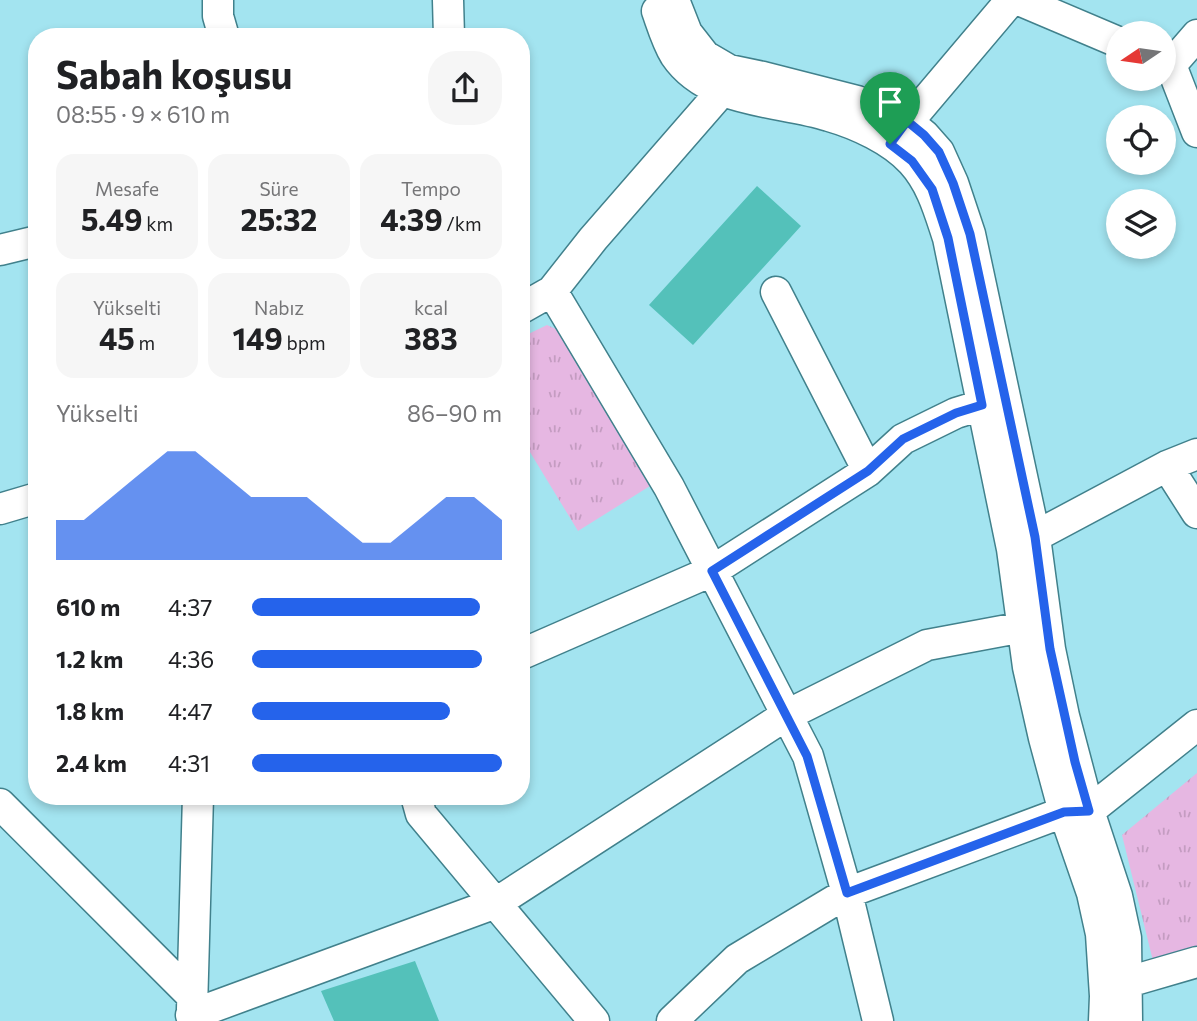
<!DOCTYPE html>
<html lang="tr">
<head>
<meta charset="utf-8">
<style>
	body { margin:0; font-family:Commissioner,sans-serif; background:#f6f6f6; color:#202124; height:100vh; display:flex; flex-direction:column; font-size:26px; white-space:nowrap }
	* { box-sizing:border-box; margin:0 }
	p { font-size:23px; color:#757577 }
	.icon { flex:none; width:38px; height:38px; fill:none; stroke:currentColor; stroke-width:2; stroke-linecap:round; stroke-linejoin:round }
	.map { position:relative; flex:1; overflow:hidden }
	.panel { position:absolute; left:28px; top:28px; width:502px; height:777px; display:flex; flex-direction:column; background:#fff; border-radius:28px; box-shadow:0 4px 10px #0003 }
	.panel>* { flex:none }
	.needle { width:46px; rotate:257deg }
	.tools { position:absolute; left:1106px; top:21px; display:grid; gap:14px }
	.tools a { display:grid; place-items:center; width:70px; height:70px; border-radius:50%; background:#fff; box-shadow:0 4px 10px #0003; font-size:35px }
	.pin { position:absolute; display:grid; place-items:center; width:60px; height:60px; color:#fff; margin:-72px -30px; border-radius:50% 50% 50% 0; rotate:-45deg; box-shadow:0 0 7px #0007 }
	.pin .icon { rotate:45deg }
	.round { display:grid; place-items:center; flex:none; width:74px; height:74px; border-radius:28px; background:#f6f6f6 }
	.summary { display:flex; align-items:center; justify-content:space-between; height:119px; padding:0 28px }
	h1 { font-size:38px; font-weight:700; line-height:52px }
	.stats { display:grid; grid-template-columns:repeat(3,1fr); gap:10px; height:119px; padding:7px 28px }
	.stats div { display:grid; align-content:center; border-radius:18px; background:#f6f6f6; text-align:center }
	.stats b { font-size:30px; font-weight:700 }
	.stats small { font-size:19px; font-weight:400 }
	.stats p { font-size:19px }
	.chart { height:196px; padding:14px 28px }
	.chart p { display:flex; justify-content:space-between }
	.chart svg { width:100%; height:126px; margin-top:7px; fill:#2563eb; opacity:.7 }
	ul { padding:0 28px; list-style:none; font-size:23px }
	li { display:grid; grid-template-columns:112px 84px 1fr; align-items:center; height:52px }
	li i { height:18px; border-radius:9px; background:#2563eb }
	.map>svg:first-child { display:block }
	.park { fill:url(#park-tufts) }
	.building { fill:#54c1ba }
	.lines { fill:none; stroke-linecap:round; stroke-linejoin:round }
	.minor-casing { stroke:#41818c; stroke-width:33 }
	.minor { stroke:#fff; stroke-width:30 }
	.route-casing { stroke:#fff; stroke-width:14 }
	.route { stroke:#2563eb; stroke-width:9 }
</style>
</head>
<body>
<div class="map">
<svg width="1197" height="1021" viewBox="0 0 1197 1021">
	<defs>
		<pattern id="park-tufts" width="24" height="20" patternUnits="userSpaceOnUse" patternTransform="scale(1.75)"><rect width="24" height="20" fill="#e6b7e2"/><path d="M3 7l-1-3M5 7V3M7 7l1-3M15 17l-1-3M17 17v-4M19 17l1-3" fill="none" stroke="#c49cc1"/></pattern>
	</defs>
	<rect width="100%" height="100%" fill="#a3e4f0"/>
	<path class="park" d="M547 325 565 333 650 486 578 531 522 439V337Z
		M1197 773V946L1153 961 1122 835Z"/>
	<path class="building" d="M757 186 801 226 693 345 649 305Z
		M415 961 439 1021H334L321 991Z"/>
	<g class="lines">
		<defs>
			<path id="minor" d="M218 0V16L224 37
				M448 0 449 37
				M674 0 687 33 705 56 729 70 763 77 857 101 907 121 924 135 939 152 953 183 970 234 1035 537 1050 649 1064 716 1089 811 1117 896 1126 938 1127 1021
				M1019 0 1118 42
				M657 11C662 25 667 42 675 55 708 104 779 100 829 116 857 124 892 140 912 162 932 184 939 211 948 238L1012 549 1028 667 1044 738 1064 812 1092 893 1101 934 1105 996 1104 1021
				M1164 62 1171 65 1197 132
				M1171 65 1197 35
				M896 136 1011 0
				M0 250 37 241
				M552 291 669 487 808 756 847 893 878 1021
				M776 292 868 471
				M522 308 552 291 593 239 721 92
				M1167 466 1197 513
				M0 509 37 498
				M1019 545 1167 466 1197 454
				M522 654 712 571 868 471 903 439 956 413 982 405
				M416 796 421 814 594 1021
				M0 804 192 996
				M1128 982 1197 962
				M192 1009 198 796
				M191 1015 496 903 785 716 927 645 1023 627
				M672 1021 737 959 847 893 1064 812 1089 811 1197 725"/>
		</defs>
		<use href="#minor" class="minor-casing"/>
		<use href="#minor" class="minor"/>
	</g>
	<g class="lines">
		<defs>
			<path id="route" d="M907 121 924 135 939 152 953 183 970 234 1035 537 1050 649 1075 762 1089 811 1064 812 847 893 807 756 712 571 868 471 903 439 956 413 982 405 948 238 932 189 912 161 890 144Z"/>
		</defs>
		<use href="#route" class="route-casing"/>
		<use href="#route" class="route"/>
	</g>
</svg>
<div class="tools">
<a><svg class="needle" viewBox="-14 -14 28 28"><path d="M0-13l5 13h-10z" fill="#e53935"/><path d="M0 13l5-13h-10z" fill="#757577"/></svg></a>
<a><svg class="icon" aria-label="locate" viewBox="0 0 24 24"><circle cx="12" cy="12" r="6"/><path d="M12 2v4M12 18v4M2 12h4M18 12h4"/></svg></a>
<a><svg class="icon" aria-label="layers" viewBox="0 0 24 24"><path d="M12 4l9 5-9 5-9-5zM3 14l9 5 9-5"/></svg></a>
</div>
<div class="pin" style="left:890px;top:144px;background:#1e9e55"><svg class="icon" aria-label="arrive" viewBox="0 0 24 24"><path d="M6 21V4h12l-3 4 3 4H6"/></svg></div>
<section class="panel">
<div class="summary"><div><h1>Sabah koşusu</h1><p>08:55 · 9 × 610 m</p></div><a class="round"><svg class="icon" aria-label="share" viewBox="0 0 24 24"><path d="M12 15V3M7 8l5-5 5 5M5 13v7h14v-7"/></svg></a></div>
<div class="stats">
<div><p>Mesafe</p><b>5.49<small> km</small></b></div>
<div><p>Süre</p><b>25:32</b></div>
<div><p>Tempo</p><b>4:39<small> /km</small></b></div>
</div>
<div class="stats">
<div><p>Yükselti</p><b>45<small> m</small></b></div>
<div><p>Nabız</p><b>149<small> bpm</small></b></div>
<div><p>kcal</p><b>383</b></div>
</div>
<div class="chart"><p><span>Yükselti</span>86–90 m</p>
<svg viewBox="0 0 160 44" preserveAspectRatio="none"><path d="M0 44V30L10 30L20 22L30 14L40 6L50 6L60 14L70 22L80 22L90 22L100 30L110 38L120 38L130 30L140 22L150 22L160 30V44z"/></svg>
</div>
<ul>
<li><b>610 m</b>4:37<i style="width:91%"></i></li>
<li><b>1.2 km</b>4:36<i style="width:92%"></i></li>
<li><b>1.8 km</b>4:47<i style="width:79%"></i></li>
<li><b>2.4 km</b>4:31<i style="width:100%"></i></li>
</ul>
</section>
</div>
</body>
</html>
